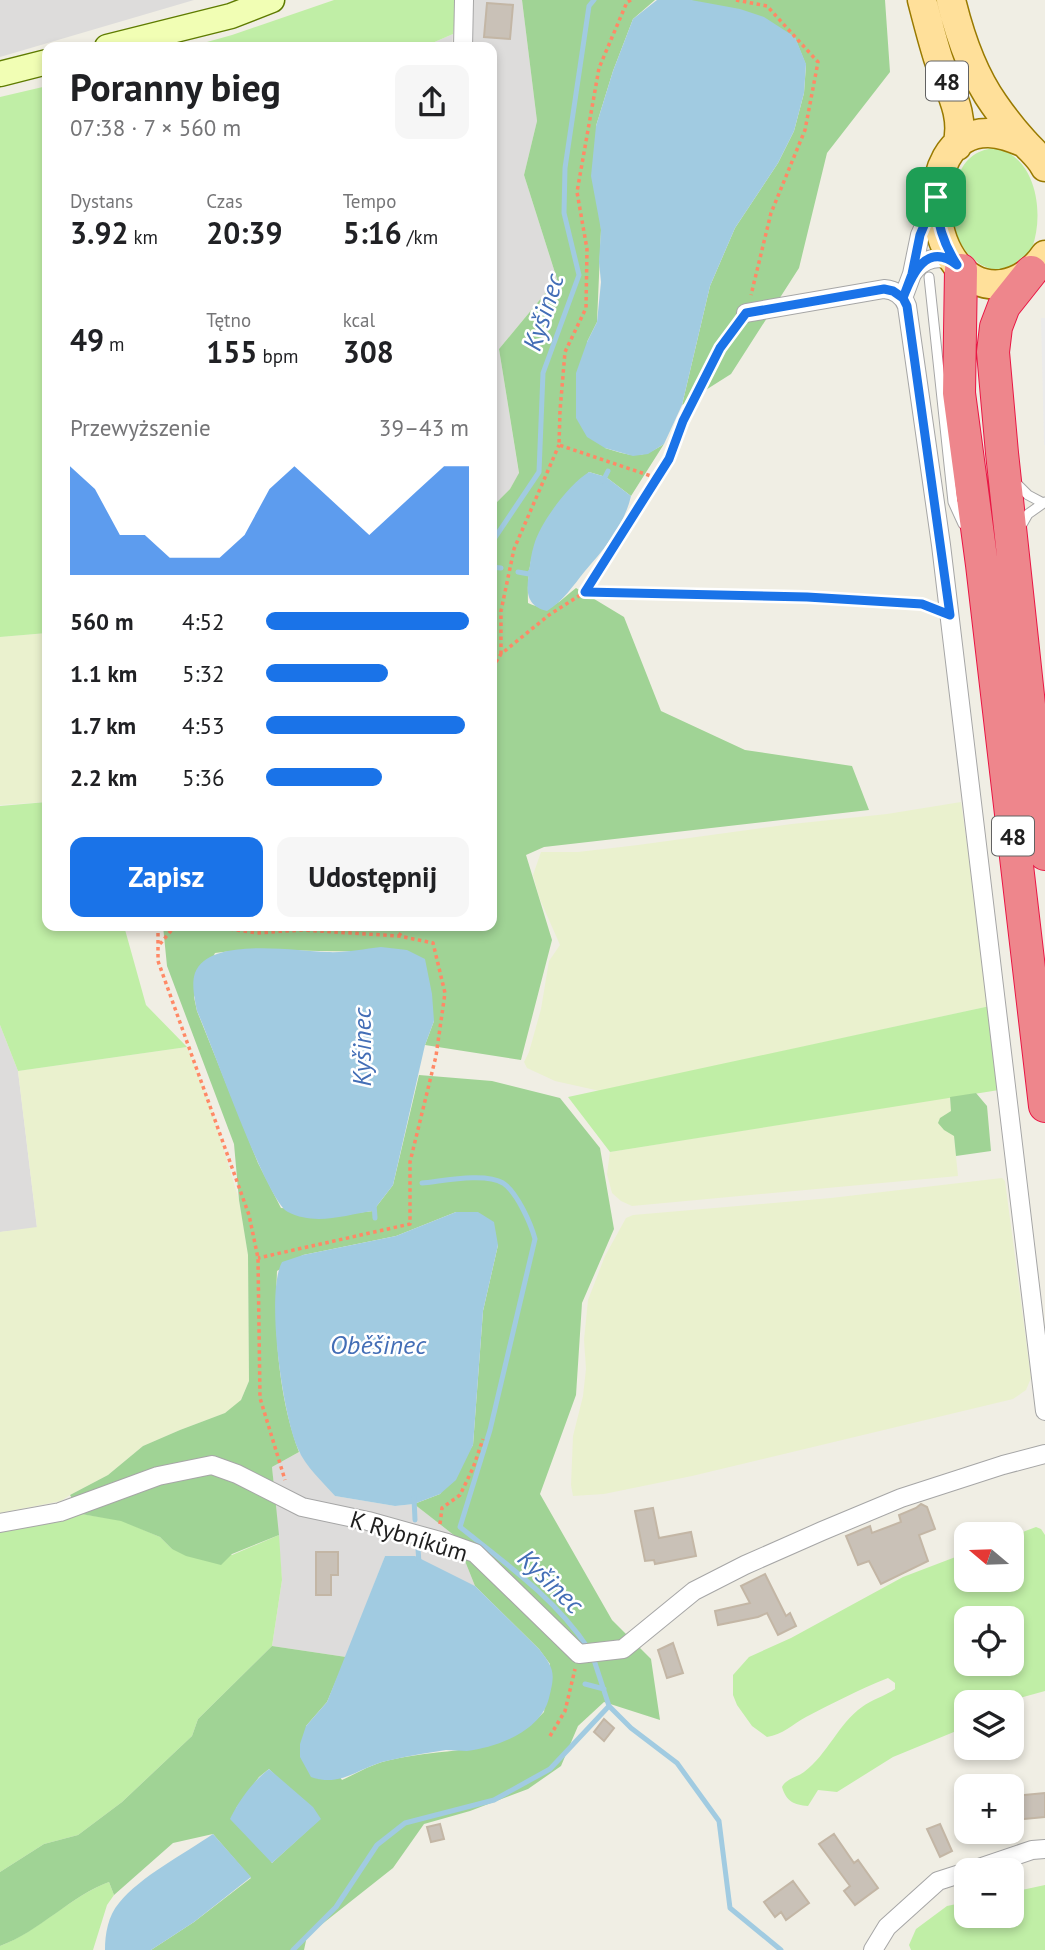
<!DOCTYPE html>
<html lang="pl">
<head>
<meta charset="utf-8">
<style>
	body { margin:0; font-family:"PT Sans",sans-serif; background:#f6f6f6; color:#202124; height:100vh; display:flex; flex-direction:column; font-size:26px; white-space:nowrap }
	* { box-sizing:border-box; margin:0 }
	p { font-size:23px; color:#757577 }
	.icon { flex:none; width:38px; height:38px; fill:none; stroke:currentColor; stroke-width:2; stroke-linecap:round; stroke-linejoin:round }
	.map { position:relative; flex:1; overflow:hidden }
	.drawer { position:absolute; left:42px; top:42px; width:455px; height:889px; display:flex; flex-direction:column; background:#fff; border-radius:14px; box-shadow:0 4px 10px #0003 }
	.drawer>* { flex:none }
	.needle { width:46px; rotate:289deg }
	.buttons { position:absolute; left:954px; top:1522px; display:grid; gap:14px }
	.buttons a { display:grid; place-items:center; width:70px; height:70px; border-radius:14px; background:#fff; box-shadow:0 4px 10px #0003; font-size:35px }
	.pin { position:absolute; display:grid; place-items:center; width:60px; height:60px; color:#fff; margin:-30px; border-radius:14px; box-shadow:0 4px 10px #0006 }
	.round { display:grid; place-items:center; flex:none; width:74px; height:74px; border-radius:14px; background:#f6f6f6 }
	.summary { display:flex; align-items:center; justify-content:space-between; height:119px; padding:0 28px }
	h1 { font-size:38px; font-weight:700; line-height:52px }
	.metrics { display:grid; grid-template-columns:repeat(3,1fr); gap:10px; height:119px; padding:7px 28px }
	.metrics div { display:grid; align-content:center }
	.metrics b { font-size:30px; font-weight:700 }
	.metrics small { font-size:19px; font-weight:400 }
	.metrics p { font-size:19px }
	.chart { height:196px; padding:14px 28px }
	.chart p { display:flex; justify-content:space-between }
	.chart svg { width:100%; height:126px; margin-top:7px; fill:#1a73e8; opacity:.7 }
	.action { display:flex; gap:14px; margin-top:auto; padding:14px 28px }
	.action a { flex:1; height:80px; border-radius:14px; background:#1a73e8; color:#fff; font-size:28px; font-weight:700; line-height:80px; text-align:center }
	.action a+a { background:#f6f6f6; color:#202124 }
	ul { padding:0 28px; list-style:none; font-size:23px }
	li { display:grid; grid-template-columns:112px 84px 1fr; align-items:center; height:52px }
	li i { height:18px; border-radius:9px; background:#1a73e8 }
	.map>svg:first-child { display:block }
	.residential { fill:#dddcdb }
	.farmland { fill:#eaf1ce }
	.grass { fill:#c0eea6; fill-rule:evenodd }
	.forest { fill:#a0d395; fill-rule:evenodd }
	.parking { fill:#ebebeb }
	.water { fill:#a1cbe1 }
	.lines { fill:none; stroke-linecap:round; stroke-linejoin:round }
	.stream { stroke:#a1cbe1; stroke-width:5 }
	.building { fill:#c9c1b7; stroke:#c3b6a5; stroke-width:2 }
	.lane-casing { stroke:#a6a6a6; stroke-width:11 }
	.street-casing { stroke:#a6a6a6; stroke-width:20 }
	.secondary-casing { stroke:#5e7b00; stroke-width:27 }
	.primary-casing { stroke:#997a00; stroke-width:31 }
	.highway-casing { stroke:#e91644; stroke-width:34 }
	.path { stroke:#ff8966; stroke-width:3.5; stroke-dasharray:3.5 3.5; stroke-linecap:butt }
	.lane { stroke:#fff; stroke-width:9 }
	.street { stroke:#fff; stroke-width:18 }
	.secondary { stroke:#f1feb4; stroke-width:24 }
	.primary { stroke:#ffe09a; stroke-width:28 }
	.highway { stroke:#ee868c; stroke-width:32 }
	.route-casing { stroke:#fff; stroke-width:14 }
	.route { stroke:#1a73e8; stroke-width:9 }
	.labels { text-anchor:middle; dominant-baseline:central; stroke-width:5; stroke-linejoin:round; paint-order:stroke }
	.shield { fill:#fff; stroke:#626262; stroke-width:2 }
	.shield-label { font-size:23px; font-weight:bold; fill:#1f1f1f }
	.street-label { font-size:24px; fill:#1f1f1f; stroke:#fff }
	.water-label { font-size:26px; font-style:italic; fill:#436eb6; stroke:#fff }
</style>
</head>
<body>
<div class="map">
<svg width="1045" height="1950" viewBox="0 0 1045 1950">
	<rect width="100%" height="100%" fill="#f0eee4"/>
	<path class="residential" d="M0 0H194L0 57Z
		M471 0H522L537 121 524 175 557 279 499 349 519 474 510 489 492 507V47H468Z
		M453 34 452 47H423Z
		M0 1025 18 1071 37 1228 0 1232Z
		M299 1452 335 1496 395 1506 414 1504 455 1536 475 1586 385 1556 346 1657 272 1646 282 1580 272 1467Z"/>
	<path class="farmland" d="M47 633V802L0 805V637Z
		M961 802 990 1006 600 1091 555 1081 527 1068 524 1062 529 1052 541 1009 549 961 560 945 539 897 533 875 541 852H578L638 845 792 824 887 814Z
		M187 1047 210 1105 239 1200 248 1255 249 1381 240 1402 225 1413 180 1430 143 1446 108 1475 70 1495 61 1501 0 1513V1232L37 1227 18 1071Z
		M950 1097 958 1176 632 1206 621 1201 612 1193 607 1174 610 1152Z
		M1002 1178 1005 1181 1031 1378 1026 1390 1013 1399 692 1476 604 1494 573 1496 571 1485 573 1436 583 1396 586 1369 584 1340 588 1300 605 1256 626 1218 633 1215 831 1198Z"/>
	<path class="grass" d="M334 0H457L453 34 423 47H189L232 35Z
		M47 86V633L0 637V97Z
		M995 148C1036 156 1045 213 1032 248 1003 293 958 261 952 217 950 205 953 192 957 180 963 161 974 150 995 148Z
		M47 802V926H124L146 1005 187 1047 18 1071 0 1025V806Z
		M990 1006 999 1090 610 1152 568 1097Z
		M81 1514 121 1520 160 1537 172 1549 232 1555 279 1535 282 1580 272 1646 198 1719 192 1736 122 1802 78 1835 44 1844 0 1872V1532Z
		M1036 1527 1041 1529 1045 1535V1691L1001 1703H966V1727L893 1757 837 1792 818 1790 808 1806C794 1805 786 1801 782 1787 787 1778 796 1778 804 1772 828 1754 838 1724 862 1707 871 1700 885 1696 895 1689V1683L888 1678C860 1689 833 1703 806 1717 793 1724 782 1735 767 1737L752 1726 737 1705 733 1695V1675L749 1657 791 1638 903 1577 966 1553V1580H1012V1536ZM966 1619H1012V1664H966Z
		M109 1882 114 1895 107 1905 93 1950H0V1946C39 1931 71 1896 109 1882Z
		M1045 1885V1950H911L909 1945 916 1929 947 1906 966 1902V1916H1012V1892Z"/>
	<path class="forest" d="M522 0H655L633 19 613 71 596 126 601 230 597 322 587 342 605 448C631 456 640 460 664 444L631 496 606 477 589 472C547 516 526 540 528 603 552 614 558 602 576 588L624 617 661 711 745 750 852 766 869 810 544 847 526 855 552 940 521 1060 425 1045 434 1021 356 951C309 953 263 946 215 953L194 997 197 1011 258 1163 281 1208 356 1213 373 1211 393 1185 419 1075 492 1081 560 1098 600 1148 614 1229 582 1303 576 1395 540 1494 612 1620 651 1659 660 1720 604 1702 578 1726 561 1766 528 1789 470 1811 424 1824 393 1868 307 1936 304 1950H151L194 1922 251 1878 213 1834 173 1843 114 1895 109 1882C72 1895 39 1932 0 1946V1872L44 1844 78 1835 122 1802 192 1736 198 1719 272 1646 346 1657 327 1702 306 1726 342 1780C355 1774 369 1766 382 1762 438 1746 500 1759 544 1712L550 1664 539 1649 475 1586 455 1536 414 1504 440 1494 473 1445 483 1311 498 1245 456 1212 396 1236 303 1255 277 1271C274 1331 278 1395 299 1452L272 1467 279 1535 232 1554 221 1565 186 1556 172 1549 160 1537 121 1521 81 1514 70 1495 108 1475 143 1446 180 1430 225 1413 241 1400 249 1381 248 1255 239 1200 234 1144 167 966 163 926H492V507L510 489 519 473 499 349 557 279 524 175 537 121ZM269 1769 320 1819 272 1863 236 1808 259 1777Z
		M690 0H885L890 72 827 153 799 268 731 374 682 405 710 286 735 228 778 163 794 131 804 93 806 65 795 38Z
		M976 1093 987 1106 991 1151 956 1156 954 1136 944 1130 938 1123 940 1118 951 1111 950 1097Z"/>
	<path class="parking" d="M1041 318H1045V445H1044Z"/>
	<path class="water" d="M657 0H691L740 9 764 17 795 37 806 64 804 93 794 131 778 163 735 228 710 286 682 405 664 444 648 454 633 456 605 448 587 437 576 418V373L587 342 597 322 601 282 599 262 601 230 591 176 596 126 613 71 633 19Z
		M589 472 606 477 631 496C624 526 605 548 585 571 573 586 563 601 547 611 526 606 526 591 529 573 530 564 531 554 534 545 540 523 569 484 589 472Z
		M381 947 407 950 425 959 432 994 434 1021 425 1045 393 1185 373 1211C345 1215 315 1226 288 1212 266 1201 212 1044 197 1011 195 1000 191 984 195 973 209 936 295 951 327 952 345 953 363 949 381 947Z
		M456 1212H478L494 1222 498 1245 483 1311 473 1445 456 1480 440 1494 414 1504 395 1506 335 1496C323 1482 305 1466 298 1449 283 1416 265 1294 282 1262L303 1255 396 1236Z
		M385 1556H415L475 1586 539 1649C555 1669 555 1674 549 1698 541 1731 498 1747 467 1751 460 1751 453 1750 446 1750 426 1753 402 1757 382 1762 356 1770 339 1787 311 1777L300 1757V1744L306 1726 327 1702Z
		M269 1769 313 1807 321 1819 272 1863 230 1819C239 1801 252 1782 269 1769Z
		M213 1834 251 1877 194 1922 151 1950H105C105 1934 108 1916 119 1903 141 1876 184 1854 213 1834Z"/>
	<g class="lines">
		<path class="stream" d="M603 481 608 471
			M492 542 539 472 543 373 579 275 564 213 565 168 589 6 594 0
			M492 567 501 568
			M518 572 529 574 531 571
			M422 1183C443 1181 485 1172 503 1183 517 1192 531 1224 535 1239L490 1430 460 1527C505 1563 556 1599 588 1648
			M374 1204 375 1218
			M414 1498 415 1520
			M418 1549 419 1563
			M585 1684 604 1689
			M609 1706 631 1728 677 1763 719 1821 730 1908 781 1950
			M293 1950 336 1907 377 1845 405 1823 494 1800 550 1769 609 1706 593 1657"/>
	</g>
	<path class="building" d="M487 3 513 5 510 39 484 37Z
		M921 1504 927 1507 935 1529 919 1535 928 1561 881 1584 869 1561 858 1565 846 1536 870 1526 872 1533 901 1522 899 1515 916 1508Z
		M653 1508 659 1538 691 1532 696 1556 655 1564 654 1560 645 1561 635 1511Z
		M316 1552H338V1575H331V1595H316Z
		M765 1574 786 1616 790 1613 796 1626 778 1635 767 1613 758 1617 718 1625 715 1611 750 1603 741 1586Z
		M673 1643 683 1673 667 1678 658 1650Z
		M604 1719 614 1728 604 1741 594 1732Z
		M1045 1793V1817L1012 1820V1796Z
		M440 1824 444 1839 431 1842 427 1827Z
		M940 1824 952 1851 940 1857 927 1829Z
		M834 1834 854 1863 858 1860 878 1888 855 1905 844 1891 850 1886 819 1844Z
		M793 1881 809 1903 786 1920 781 1912 775 1917 764 1902Z"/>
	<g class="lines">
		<defs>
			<path id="lane" d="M929 277 953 502 963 524
				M1014 481 1028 495 1043 503
				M1020 528 1028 514 1045 502"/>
			<path id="street" d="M463 47 464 0
				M912 274C923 258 940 253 957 265
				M903 298 912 274 920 235 934 204
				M746 313 884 289C895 290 903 295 907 306L941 545 1045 1411
				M0 1523 60 1512 158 1476 212 1465 237 1474 302 1507 368 1521 447 1543 475 1553 579 1654 623 1649 694 1591 745 1565 822 1531 901 1498 1003 1465 1045 1454
				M970 1871 1032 1850 1045 1849
				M873 1950 887 1927 938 1881 966 1872"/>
			<path id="secondary" d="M107 47 231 16 272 0
				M0 74 47 62"/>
			<path id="primary" d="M922 0C927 19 932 39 938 58 948 88 966 114 957 146
				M951 0C960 37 972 73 994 104 1003 117 1014 131 1024 142 1032 151 1040 157 1045 167
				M1025 143C1013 138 1001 133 988 133 910 132 925 294 1002 284 1020 281 1034 271 1045 255"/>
			<path id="highway" d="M961 270 959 393 982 565 1045 1106
				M1031 272 1004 306 996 327 993 352 1002 453 1045 854"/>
		</defs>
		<use href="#lane" class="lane-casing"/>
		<use href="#street" class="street-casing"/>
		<use href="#secondary" class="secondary-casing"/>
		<use href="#primary" class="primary-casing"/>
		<use href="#highway" class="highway-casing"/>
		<path class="path" d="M631 0 627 2 599 68 577 192 587 249 586 308 565 352 560 411 559 445 657 478
			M736 0 767 6 818 62 805 130 771 213 751 295
			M585 592 669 459 683 421 720 348 738 324
			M501 654V611L514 549 559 445
			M492 668 501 654 549 615 585 592 807 597 922 604 933 608
			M158 926V961L249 1215 258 1258 260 1398 285 1480
			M209 926 257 933 302 930 399 936 433 943 445 993 436 1056 410 1162V1224L258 1258
			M399 936 405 926
			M160 944 175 926
			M440 1524 442 1508 460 1495 473 1468 483 1439
			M550 1736 565 1711 575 1669"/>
		<use href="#lane" class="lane"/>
		<use href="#street" class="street"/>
		<use href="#secondary" class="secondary"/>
		<use href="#primary" class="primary"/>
		<use href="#highway" class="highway"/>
	</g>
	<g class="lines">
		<defs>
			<path id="route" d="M936 197 920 235 912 274 903 298 893 291 884 289 746 313 720 348 683 421 669 459 585 592 807 597 922 604 950 615 907 306 903 298C912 274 927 241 957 265 943 243 937 223 936 197"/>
		</defs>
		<use href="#route" class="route-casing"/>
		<use href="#route" class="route"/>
	</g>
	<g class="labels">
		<g class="shield">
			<rect x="926" y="61.5" width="42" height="39" rx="5"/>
			<rect x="992" y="816.5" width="42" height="39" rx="5"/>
		</g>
		<g class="shield-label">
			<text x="947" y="81">48</text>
			<text x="1013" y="836">48</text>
		</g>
		<g class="street-label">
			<text transform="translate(409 1536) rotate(17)">K Rybníkům</text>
		</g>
		<g class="water-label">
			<text transform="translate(543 312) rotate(-72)">Kyšinec</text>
			<text transform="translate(361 1047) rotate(-90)">Kyšinec</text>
			<text x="378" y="1344">Oběšinec</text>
			<text transform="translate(551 1581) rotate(44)">Kyšinec</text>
		</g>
	</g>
</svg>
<div class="buttons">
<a><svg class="needle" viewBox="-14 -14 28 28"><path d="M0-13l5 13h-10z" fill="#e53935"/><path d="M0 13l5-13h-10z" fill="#757577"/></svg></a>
<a><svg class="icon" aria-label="locate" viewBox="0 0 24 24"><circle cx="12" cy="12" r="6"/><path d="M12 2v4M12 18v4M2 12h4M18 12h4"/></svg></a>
<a><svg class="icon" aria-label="layers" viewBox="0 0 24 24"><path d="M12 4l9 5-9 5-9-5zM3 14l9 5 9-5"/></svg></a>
<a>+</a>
<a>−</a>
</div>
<div class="pin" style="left:936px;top:197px;background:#1e9e55"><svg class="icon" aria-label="arrive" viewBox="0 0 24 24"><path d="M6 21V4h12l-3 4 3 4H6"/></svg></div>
<section class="drawer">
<div class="summary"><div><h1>Poranny bieg</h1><p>07:38 · 7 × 560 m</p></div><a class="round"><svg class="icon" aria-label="share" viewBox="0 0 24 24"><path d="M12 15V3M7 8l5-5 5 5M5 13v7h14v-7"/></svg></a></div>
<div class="metrics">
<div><p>Dystans</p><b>3.92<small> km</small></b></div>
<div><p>Czas</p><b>20:39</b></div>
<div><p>Tempo</p><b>5:16<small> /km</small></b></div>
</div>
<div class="metrics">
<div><b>49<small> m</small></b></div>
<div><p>Tętno</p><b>155<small> bpm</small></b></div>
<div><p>kcal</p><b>308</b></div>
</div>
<div class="chart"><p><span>Przewyższenie</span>39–43 m</p>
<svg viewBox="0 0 160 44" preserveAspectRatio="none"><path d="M0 44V6L10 14L20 30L30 30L40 38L50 38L60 38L70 30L80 14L90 6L100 14L110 22L120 30L130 22L140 14L150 6L160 6V44z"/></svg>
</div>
<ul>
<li><b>560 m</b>4:52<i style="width:100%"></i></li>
<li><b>1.1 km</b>5:32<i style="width:60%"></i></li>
<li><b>1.7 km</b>4:53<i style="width:98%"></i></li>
<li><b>2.2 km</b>5:36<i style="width:57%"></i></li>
</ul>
<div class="action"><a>Zapisz</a><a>Udostępnij</a></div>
</section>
</div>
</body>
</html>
